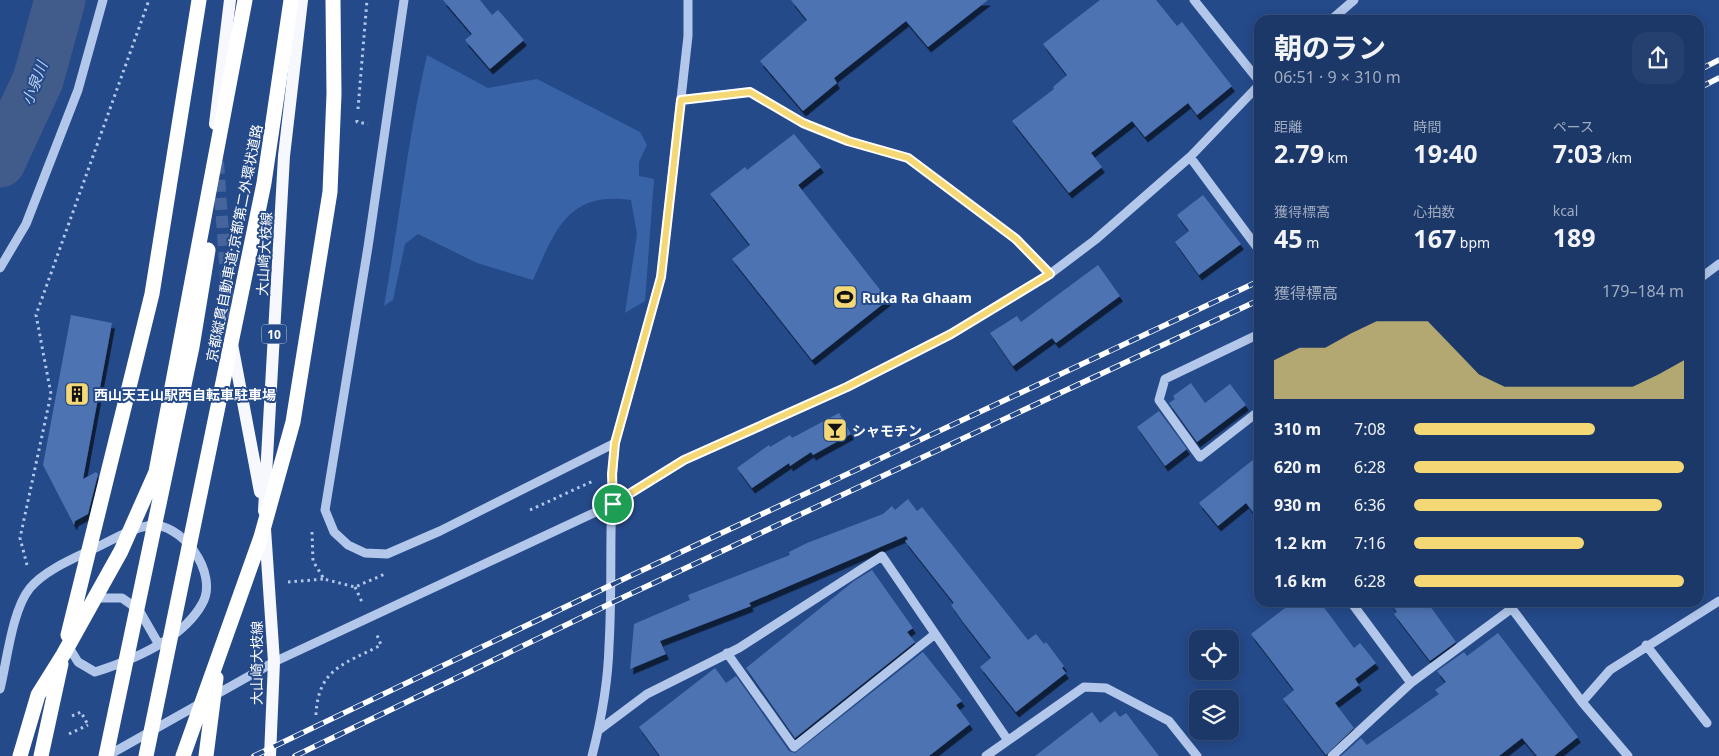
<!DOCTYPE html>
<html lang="ja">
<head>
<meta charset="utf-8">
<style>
	body { margin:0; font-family:"Noto Sans","Noto Sans JP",sans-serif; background:#253f6e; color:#f1f3f6; height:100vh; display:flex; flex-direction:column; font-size:19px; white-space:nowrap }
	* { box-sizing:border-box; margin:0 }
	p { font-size:16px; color:#a0acc0 }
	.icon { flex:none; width:28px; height:28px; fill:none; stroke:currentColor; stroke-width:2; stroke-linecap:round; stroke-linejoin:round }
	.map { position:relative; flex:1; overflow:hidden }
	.drawer { position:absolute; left:1254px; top:15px; width:450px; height:592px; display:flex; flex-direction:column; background:#1c3868; border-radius:15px; box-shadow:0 2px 12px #0003,0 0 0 1px #3a527c }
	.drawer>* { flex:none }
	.tools { position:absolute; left:1189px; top:630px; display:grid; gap:10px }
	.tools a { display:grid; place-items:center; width:50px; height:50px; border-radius:10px; background:#1c3868; box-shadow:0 2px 12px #0003,0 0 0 1px #3a527c; font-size:25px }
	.pin { position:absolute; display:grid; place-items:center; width:42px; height:42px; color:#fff; margin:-21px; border:2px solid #fff; border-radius:50%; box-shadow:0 1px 5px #0007 }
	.round { display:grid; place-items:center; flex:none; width:52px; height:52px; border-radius:15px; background:#253f6e }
	.headline { display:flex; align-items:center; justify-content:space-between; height:85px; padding:0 20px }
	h1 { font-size:28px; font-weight:700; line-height:38px }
	.metrics { display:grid; grid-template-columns:repeat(3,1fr); gap:8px; height:85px; padding:5px 20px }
	.metrics div { display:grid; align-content:center }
	.metrics b { font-size:25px; font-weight:700 }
	.metrics small { font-size:14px; font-weight:400 }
	.metrics p { font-size:14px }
	.chart { height:140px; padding:10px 20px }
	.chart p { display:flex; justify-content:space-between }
	.chart svg { width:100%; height:90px; margin-top:5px; fill:#f4d876; opacity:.7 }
	ul { padding:0 20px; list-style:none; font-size:16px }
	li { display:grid; grid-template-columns:80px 60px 1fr; align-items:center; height:38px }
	li i { height:12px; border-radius:6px; background:#f4d876 }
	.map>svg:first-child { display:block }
	.green { fill:#3963a7 }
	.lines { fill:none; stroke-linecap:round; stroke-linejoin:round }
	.river { stroke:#415c8a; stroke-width:51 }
	.building { fill:#4d73b2; filter:url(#shadow) }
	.major-tunnel { stroke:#46659c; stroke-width:12; stroke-dasharray:12 6; stroke-linecap:butt }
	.path { stroke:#b2c7ea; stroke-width:3; stroke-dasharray:2.5 4; stroke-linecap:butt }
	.minor { stroke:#b2c7ea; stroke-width:9 }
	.major { stroke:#f6f8fe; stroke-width:12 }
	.highway { stroke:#fff; stroke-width:15 }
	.rail-casing { stroke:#fff; stroke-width:5.5 }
	.rail { stroke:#254a8a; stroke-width:4; stroke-dasharray:11; stroke-linecap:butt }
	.route-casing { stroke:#fff; stroke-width:10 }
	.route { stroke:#f4d876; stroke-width:6 }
	.labels { text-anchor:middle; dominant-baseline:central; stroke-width:4; stroke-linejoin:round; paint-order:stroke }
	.shield { fill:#254a8a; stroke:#bec9dc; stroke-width:1 }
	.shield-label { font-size:12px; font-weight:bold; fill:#fff }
	.street-label { font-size:14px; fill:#fff; stroke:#254a8a }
	.poi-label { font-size:14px; font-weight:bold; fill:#fff; stroke:#254a8a; text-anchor:start }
	.water-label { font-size:15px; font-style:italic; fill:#bed2f1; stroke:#254a8a }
</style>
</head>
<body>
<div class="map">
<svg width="1719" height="756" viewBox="0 0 1719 756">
	<defs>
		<filter id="shadow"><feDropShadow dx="3" dy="5.5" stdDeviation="0" flood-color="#0009"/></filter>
	</defs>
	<rect width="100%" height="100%" fill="#254a8a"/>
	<path class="green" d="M427 55 488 88 537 79 640 132 647 145 639 162V176L654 179 645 301 625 313 637 234 631 200C567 191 555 231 533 280L477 263 418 234 405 244 393 300 384 306C399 222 408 137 427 55Z"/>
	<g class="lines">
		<path class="river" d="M0 162 38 80 60 0"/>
	</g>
	<path class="building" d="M443 0H480L492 15 498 10 524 40 490 69 465 40 472 34Z
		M791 0H988L928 47 906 21 834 78 837 83 803 111 760 61 807 20Z
		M1100 0H1156L1177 26 1182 22 1232 86 1197 115 1188 103 1145 137 1132 121 1091 153 1102 167 1069 193 1012 121 1054 89 1053 87 1067 75 1043 44Z
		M794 134 821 167 798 185 888 300 812 360 732 259 750 245 710 194 745 167 747 170Z
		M1203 195 1241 244 1199 275 1175 242 1189 231 1177 215Z
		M1098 265 1120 296 1056 343 1052 338 1013 366 990 333 1017 316 1021 322Z
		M71 315 112 323 83 479 96 472 98 474 88 514 75 521 74 525 43 465Z
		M1191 383 1205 403 1230 384 1246 405 1197 442 1169 403 1175 399 1173 396Z
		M1159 411 1187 449 1165 466 1137 427Z
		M839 413 851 434 813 455 811 452 790 466 789 463 752 488 737 468 769 445 770 447 790 435 792 438Z
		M1259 455V520L1246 503 1218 526 1199 503Z
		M908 499 917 511 922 507 1028 640 1036 634 1044 644 1046 642 1064 666 1062 668 1066 673 1016 712 980 667 991 658 963 622 951 605 954 603 905 541 908 539 906 536 749 603 751 606 660 641 666 654 630 669 634 624 690 600 688 595 790 555 789 552 807 543 883 514 892 506 895 510Z
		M872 570 913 628 907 632 915 642 795 738 746 668 854 581Z
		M1293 602H1320L1354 648 1360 643 1376 663 1355 679 1359 685 1335 703 1354 728 1326 755 1283 699 1294 690 1251 634Z
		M1390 602H1427L1456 642 1430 661 1394 614 1397 612Z
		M1498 633 1578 737 1554 756H1537L1522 738 1499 756H1341L1361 738 1367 745 1439 694 1435 690 1446 682 1437 671 1464 652 1467 656Z
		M923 652 962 701 956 705 970 724 929 756H660L639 727 715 668 726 683 736 676 789 751 795 753Z
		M1115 711 1120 717 1126 713 1159 756H1035L1092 712 1100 723Z"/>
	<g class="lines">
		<path class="major-tunnel" d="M218 162 230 334"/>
		<path class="path" d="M358 109 367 0
			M357 120V122L368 124
			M819 130 848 141 908 158 1016 239 1037 261
			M530 510 593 481
			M312 532 313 561 324 579 355 587 385 574
			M27 565 20 538 51 394 36 315 149 0
			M288 582 324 579
			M355 587 362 602
			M316 715C318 668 345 664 381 645L377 635
			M72 716 81 712 88 725
			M69 734 88 725"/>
		<path class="minor" d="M404 0 368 247 325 510 334 532 348 545 365 553 387 554 440 531 615 443C608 510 613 579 609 646 608 683 601 721 592 756
			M1194 0 1259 81
			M1331 20 1354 0
			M681 100 750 92 803 123
			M1190 157 1259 250
			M0 268 26 224 78 90 103 0
			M1699 279 1719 264
			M1259 334 1165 379 1159 400 1200 457 1259 411
			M615 443 661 277 688 36V0
			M92 598H122L139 610 158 643
			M1351 602 1411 683
			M1507 602 1582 702 1628 756
			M1646 645 1707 723
			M727 653 794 747 935 634
			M0 689C7 661 12 610 30 588 44 571 72 559 91 550 108 543 128 529 147 526 181 519 220 574 202 604 182 640 133 660 95 672L78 662 67 644
			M1582 702 1610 670 1719 601
			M599 730 647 694 739 648 882 556 1007 739
			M107 756 274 662 613 504 684 460 847 387 951 334 1050 274 1095 240 1190 157 1259 85
			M986 756 1084 687 1106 688 1169 721 1197 756
			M1332 756 1411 683 1511 609"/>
		<path class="major" d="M215 124 230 0
			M232 344 260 492
			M264 511 284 156 302 0
			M265 529 274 662 270 756"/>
		<path class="highway" d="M68 635 152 294 199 0
			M20 756 38 695 63 655 121 551 156 472 245 0
			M41 756 61 664
			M106 756 192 347 208 250
			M146 756 264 183 291 0
			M183 756 261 537 293 422 330 192 334 94 333 0
			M206 756 216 678"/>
		<defs>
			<path id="rail" d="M1699 70 1719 60
				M1699 88 1719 78
				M254 756 630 576 1259 281
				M295 756 626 596 1259 300"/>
		</defs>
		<use href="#rail" class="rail-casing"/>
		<use href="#rail" class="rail"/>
	</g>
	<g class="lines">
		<defs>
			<path id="route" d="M750 92 803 123 848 141 908 158 1016 239 1050 274 951 334 847 387 684 460 613 504 612 474 615 443 661 277 681 100Z"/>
		</defs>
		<use href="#route" class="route-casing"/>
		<use href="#route" class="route"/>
	</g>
	<defs>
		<symbol id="stadium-square" viewBox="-11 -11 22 22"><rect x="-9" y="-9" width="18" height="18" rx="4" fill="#f4d876" stroke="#254a8a"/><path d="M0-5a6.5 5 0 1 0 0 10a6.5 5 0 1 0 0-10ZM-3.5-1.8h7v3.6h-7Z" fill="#111"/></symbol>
		<symbol id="building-square" viewBox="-11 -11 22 22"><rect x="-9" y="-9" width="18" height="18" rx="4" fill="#f4d876" stroke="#254a8a"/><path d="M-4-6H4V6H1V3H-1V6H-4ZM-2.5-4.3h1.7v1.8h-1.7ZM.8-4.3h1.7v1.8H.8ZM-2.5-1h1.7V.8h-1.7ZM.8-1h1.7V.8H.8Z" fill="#111"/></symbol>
		<symbol id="bar-square" viewBox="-11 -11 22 22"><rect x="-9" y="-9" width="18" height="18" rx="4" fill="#f4d876" stroke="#254a8a"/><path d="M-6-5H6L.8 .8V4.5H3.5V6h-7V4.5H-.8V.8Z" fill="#111"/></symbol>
	</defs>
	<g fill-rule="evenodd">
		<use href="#stadium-square" x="831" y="283" width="28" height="28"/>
		<use href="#building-square" x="63" y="380" width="28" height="28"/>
		<use href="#bar-square" x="821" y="416" width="28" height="28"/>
	</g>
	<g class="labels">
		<rect class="shield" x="261.5" y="324.5" width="25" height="19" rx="4"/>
		<g class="shield-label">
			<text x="274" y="334">10</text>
		</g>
		<g class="street-label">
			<text transform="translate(234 243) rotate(-79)">京都縦貫自動車道;京都第二外環状道路</text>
			<text transform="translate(264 254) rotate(-87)">大山崎大枝線</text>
			<text transform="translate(256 663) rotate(-90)">大山崎大枝線</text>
		</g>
		<g class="poi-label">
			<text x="862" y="297">Ruka Ra Ghaam</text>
			<text x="94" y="394">西山天王山駅西自転車駐車場</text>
			<text x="852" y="430">シャモチン</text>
		</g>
		<g class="water-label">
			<text transform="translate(34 83) rotate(-69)">小泉川</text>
		</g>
	</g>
</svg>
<div class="tools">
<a><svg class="icon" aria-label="locate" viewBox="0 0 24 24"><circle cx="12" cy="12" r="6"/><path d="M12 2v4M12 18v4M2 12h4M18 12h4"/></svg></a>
<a><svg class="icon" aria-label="layers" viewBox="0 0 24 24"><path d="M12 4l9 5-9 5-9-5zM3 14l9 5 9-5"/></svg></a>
</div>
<div class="pin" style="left:613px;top:504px;background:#1e9e55"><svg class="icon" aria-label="arrive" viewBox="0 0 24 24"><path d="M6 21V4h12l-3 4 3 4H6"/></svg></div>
<section class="drawer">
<div class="headline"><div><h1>朝のラン</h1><p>06:51 · 9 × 310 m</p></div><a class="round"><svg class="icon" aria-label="share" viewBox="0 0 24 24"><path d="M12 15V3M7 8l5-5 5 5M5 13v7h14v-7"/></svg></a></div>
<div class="metrics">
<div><p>距離</p><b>2.79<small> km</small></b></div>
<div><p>時間</p><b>19:40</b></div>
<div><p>ペース</p><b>7:03<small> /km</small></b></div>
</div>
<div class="metrics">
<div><p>獲得標高</p><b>45<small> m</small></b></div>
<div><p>心拍数</p><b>167<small> bpm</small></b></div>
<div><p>kcal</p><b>189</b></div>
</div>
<div class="chart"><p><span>獲得標高</span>179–184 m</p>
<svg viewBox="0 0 160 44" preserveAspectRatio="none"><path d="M0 44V25L10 19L20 19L30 12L40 6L50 6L60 6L70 19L80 32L90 38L100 38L110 38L120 38L130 38L140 38L150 32L160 25V44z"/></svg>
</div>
<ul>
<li><b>310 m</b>7:08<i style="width:67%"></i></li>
<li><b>620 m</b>6:28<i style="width:100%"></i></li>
<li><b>930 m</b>6:36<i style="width:92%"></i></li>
<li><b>1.2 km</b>7:16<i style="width:63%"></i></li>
<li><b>1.6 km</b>6:28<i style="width:100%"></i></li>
</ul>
</section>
</div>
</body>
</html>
